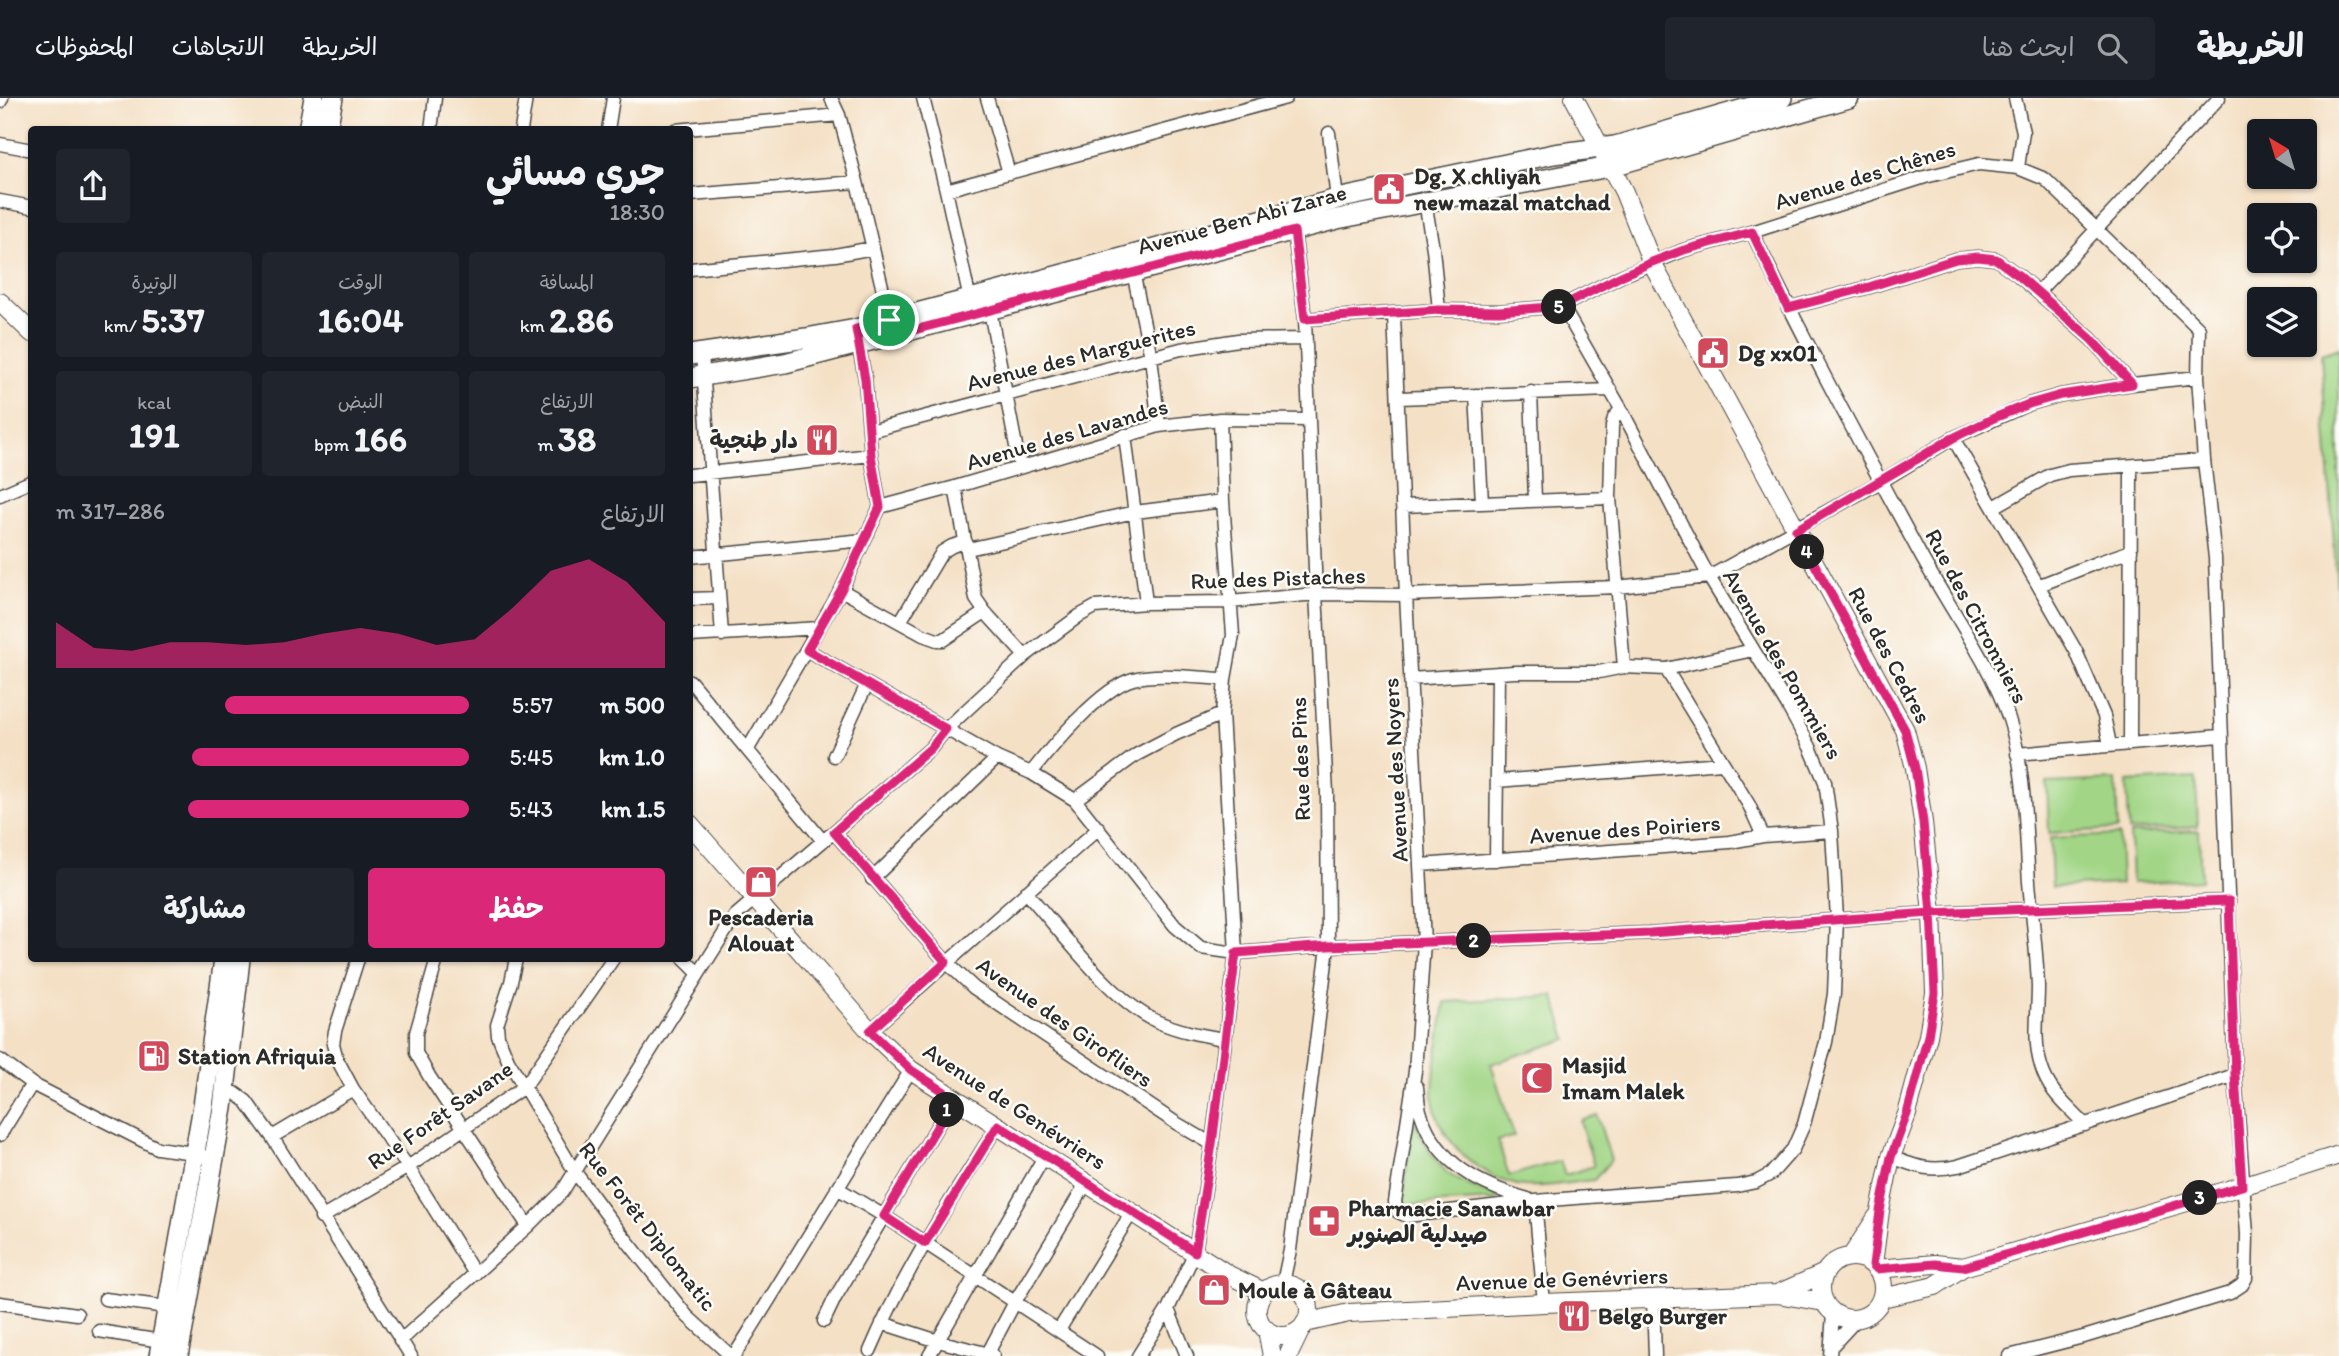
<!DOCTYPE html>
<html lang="ar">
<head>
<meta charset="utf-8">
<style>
	body { margin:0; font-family:Itim,"Playpen Sans Arabic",sans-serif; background:#20242c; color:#f1f3f6; direction:rtl; height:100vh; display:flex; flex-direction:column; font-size:26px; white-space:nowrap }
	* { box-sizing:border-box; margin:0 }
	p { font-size:23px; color:#9ea1a6 }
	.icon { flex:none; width:38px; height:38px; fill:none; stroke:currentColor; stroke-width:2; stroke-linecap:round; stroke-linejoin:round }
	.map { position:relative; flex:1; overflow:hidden; direction:ltr }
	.panel { position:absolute; left:28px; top:28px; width:665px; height:836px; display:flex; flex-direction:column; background:#171b24; border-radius:7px; box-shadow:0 2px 5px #0004; direction:rtl }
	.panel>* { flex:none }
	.needle { width:46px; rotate:322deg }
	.tools { position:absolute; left:2247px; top:21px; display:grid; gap:14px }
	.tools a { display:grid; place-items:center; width:70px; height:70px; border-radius:7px; background:#171b24; box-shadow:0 2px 5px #0004; font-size:35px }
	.pin { position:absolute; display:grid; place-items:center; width:60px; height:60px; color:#fff; margin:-30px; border:4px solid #fff; border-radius:50%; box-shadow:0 2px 7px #0007 }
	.km { position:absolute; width:35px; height:35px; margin:-18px; border-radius:50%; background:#222; color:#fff; font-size:19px; line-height:35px; text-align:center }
	.round { display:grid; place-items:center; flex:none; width:74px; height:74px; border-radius:7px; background:#20242c }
	.head { display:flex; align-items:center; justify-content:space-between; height:119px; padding:0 28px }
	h1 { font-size:38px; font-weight:700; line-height:52px }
	.metrics { display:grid; grid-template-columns:repeat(3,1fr); gap:10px; height:119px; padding:7px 28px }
	.metrics div { display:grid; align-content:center; border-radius:7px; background:#20242c; text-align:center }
	.metrics b { font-size:35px; font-weight:700 }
	.metrics small { font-size:19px; font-weight:400 }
	.metrics p { font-size:19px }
	.chart { height:196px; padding:14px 28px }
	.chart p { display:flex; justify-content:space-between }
	.chart svg { width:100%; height:126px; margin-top:7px; fill:#db2777; opacity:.7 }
	.button { display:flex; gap:14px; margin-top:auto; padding:14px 28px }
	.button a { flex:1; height:80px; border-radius:7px; background:#db2777; color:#fff; font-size:28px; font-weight:700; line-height:80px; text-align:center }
	.button a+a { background:#20242c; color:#f1f3f6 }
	ul { padding:0 28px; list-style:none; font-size:23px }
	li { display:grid; grid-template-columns:112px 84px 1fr; align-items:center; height:52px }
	li i { height:18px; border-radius:9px; background:#db2777 }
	header { display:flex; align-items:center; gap:42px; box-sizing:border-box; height:98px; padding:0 35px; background:#171b24; border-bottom:2px solid #363941 }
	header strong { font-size:33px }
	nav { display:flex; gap:38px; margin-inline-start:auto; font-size:24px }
	.search { width:490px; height:63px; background:#20242c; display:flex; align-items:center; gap:18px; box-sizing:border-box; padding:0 24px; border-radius:7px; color:#9ea1a6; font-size:26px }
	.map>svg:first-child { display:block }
	.green { fill:#a2d686; stroke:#668058; stroke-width:2 }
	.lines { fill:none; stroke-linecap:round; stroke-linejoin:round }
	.street-casing { stroke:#494642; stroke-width:15 }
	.secondary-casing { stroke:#494642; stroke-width:20 }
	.primary-casing { stroke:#494642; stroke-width:22 }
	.street { stroke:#fff; stroke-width:12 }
	.secondary { stroke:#fff; stroke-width:18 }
	.primary { stroke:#fff; stroke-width:19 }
	.route-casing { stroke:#fff; stroke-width:14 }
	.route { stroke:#db2777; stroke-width:9 }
	.labels { text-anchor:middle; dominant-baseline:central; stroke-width:5; stroke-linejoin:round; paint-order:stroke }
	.street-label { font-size:23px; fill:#2b2b2b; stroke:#fdfcf7 }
	.poi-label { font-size:23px; font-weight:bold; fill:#2b2b2b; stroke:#fdfcf7; text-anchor:start }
</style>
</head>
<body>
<header>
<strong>الخريطة</strong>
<div class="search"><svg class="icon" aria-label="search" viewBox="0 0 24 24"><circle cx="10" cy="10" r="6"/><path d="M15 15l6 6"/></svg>ابحث هنا</div>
<nav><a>الخريطة</a><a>الاتجاهات</a><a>المحفوظات</a></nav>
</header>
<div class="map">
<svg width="2339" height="1258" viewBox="0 0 2339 1258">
	<rect width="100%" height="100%" fill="#fdfcf7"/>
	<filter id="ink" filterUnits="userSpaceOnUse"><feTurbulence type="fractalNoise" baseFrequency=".0143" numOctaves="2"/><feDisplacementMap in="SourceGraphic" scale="14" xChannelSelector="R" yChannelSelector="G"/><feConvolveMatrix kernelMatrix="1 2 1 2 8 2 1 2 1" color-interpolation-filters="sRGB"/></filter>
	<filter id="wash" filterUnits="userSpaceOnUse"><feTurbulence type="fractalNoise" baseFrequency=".00686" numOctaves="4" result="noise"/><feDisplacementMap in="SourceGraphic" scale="28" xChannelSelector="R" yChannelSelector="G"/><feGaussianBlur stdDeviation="1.57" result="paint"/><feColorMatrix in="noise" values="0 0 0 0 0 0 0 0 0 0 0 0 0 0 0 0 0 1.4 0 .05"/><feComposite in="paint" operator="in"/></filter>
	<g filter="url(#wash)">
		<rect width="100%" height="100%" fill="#f4e0c5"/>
		<path class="green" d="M2339 250V519L2321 256Z
			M2196 680 2198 729 2129 733 2127 684Z
			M2116 682 2118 731 2049 735 2047 685Z
			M2199 733 2201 782 2132 785 2130 736Z
			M2119 737 2121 786 2052 789 2050 740Z
			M1554 898 1567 941 1491 966 1514 1038 1498 1043 1509 1078 1560 1063 1565 1077 1594 1068 1580 1023 1597 1017 1611 1062 1594 1082C1572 1084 1546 1090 1524 1088 1482 1083 1432 1039 1433 994 1434 964 1441 933 1445 904Z
			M1412 1026H1416C1436 1070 1449 1084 1496 1097L1497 1102 1408 1107 1403 1104Z"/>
	</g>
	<g filter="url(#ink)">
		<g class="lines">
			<defs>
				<path id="street" d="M831 0 839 17 857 84 891 226
					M923 0 946 92 970 202
					M987 0 1009 75
					M2015 0 2023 34 2018 70
					M0 4 2 0
					M431 32 435 0
					M521 32 526 0
					M608 32 613 0
					M675 32 839 17
					M1329 35 1337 101
					M0 46 32 52
					M946 92 1286 0
					M690 97 857 84
					M0 103 32 109
					M1425 103 1433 151 1439 212
					M1752 134C1805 244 1863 351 1921 458 1949 509 1991 567 2009 621 2026 673 2025 730 2029 784 2032 819 2037 854 2038 889 2038 916 2033 942 2041 968 2049 995 2067 1007 2085 1027
					M690 171 835 157 873 150
					M1133 174 1151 259 1159 328
					M2038 194 2219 0
					M1788 210 1869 189 1956 161 1978 159 1996 161 2018 177 2091 241 2132 286
					M990 213 1020 369
					M1394 217 1406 497 1424 844 1415 973 1395 1104 1398 1114 1407 1118 1535 1103 1737 1088 1756 1084 1771 1076 1793 1051 1804 1026 1826 944 1834 896 1837 821 1832 733 1825 684 1810 649 1787 607 1709 479 1621 311 1562 208
					M1305 221 1439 212 1499 213 1562 208 1621 178 1684 152 1752 134 1925 79 1979 66 2018 70 2045 81 2199 231 2198 279 2204 362 2215 460 2235 977 2247 1136 2246 1180 2242 1187 2230 1195 2087 1238 2009 1258
					M857 239 865 280 871 357 880 409
					M702 256 722 537
					M1531 294 1535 401
					M1476 297 1482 404
					M1399 300 1610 292
					M1621 311 1614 320 1612 328 1610 400 1624 569
					M870 333 1181 251 1238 242 1305 241
					M1125 337 1146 505
					M1953 340 2076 553 2104 618 2110 647
					M690 377 871 357
					M955 389 976 501 985 514 1025 558
					M0 397 32 383
					M1402 408 1610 400
					M880 409 955 389 1159 328 1220 321 1309 322
					M1994 409 2050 377 2069 372 2204 362
					M968 451 1135 414 1223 403
					M690 459 864 442
					M2040 487 2096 465 2131 453
					M841 492 923 537 937 542H943L985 514
					M690 501 719 500
					M900 524 942 454 952 448 966 444
					M690 538 819 530
					M807 552 997 660 1031 675 1075 702 1175 828 1201 850 1236 855 1328 848 1650 835 1932 815 2229 803
					M1666 571 1749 707 1763 738
					M1410 581 1514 574H1599L1624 569 1666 571 1753 552
					M690 583 823 743 834 734 946 864 974 890 1176 1025 1212 1046
					M2130 646 2131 368
					M748 651 841 492 880 409
					M2017 656 2220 638
					M834 658 867 586
					M1031 675C1052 648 1101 590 1133 581 1157 574 1199 580 1225 581
					M1497 683 1722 665
					M1075 702 1136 657 1176 636 1222 616
					M834 734 931 650 946 631 1025 558 1079 518 1095 509 1146 505 1230 504 1316 496 1406 497 1617 489 1709 479 1880 384 1953 340 2029 306 2061 297 2132 286 2198 279
					M1496 762 1498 575
					M1421 767 1730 744 1763 738 1832 733
					M872 781 997 660
					M1026 794C1060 832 1111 902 1156 923 1178 933 1201 937 1224 941
					M358 861 335 933 333 946 337 961 353 991 408 1069 475 1176
					M437 861 416 935V955L429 978 528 1128
					M516 861 511 884 497 927 498 938 508 962 575 1074 609 1120 687 1218 731 1258
					M684 861 698 875
					M870 933 1099 730
					M0 962 32 986 157 1050 194 1055 214 1062
					M1417 989C1418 998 1418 1008 1421 1016 1437 1066 1481 1088 1528 1101
					M224 994 235 995 246 1003 272 1039 411 1258
					M0 1037 32 986
					M272 1039 353 991
					M1891 1059C1917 1069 1930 1074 1958 1068L2235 977
					M837 1090 884 1118 1097 1258
					M1535 1103 1544 1205
					M321 1120 408 1069 525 988 613 861
					M1283 1185 1290 1152 1328 848 1327 695 1316 496 1309 322 1305 221 1294 133
					M105 1201 167 1209
					M1653 1201 1655 1258
					M0 1205 77 1216
					M1168 1211 1187 1258
					M824 1223 835 1200 954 1000
					M882 1225 938 1243 993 1257
					M1059 1232 1132 1114
					M99 1233 161 1243
					M400 1243 528 1128 562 1094 735 818 823 743
					M1832 1248 1857 1221
					M870 1253C904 1173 952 1101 998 1027
					M988 1255 1015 1204 1087 1084
					M734 1258C794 1163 851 1067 911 972
					M929 1258 1044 1059
					M1138 1258 1168 1211 1195 1154 1212 1046 1236 855 1222 616 1225 581 1233 537 1223 403 1220 321
					M1830 1258 1833 1215"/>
				<path id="secondary" d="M1574 0 1624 94 1652 165 1905 632 1915 670 1923 724 1932 815 1935 895 1928 938 1907 1016 1891 1059 1880 1113 1873 1166
					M0 204 32 235
					M690 726 870 933 911 972 1229 1177 1264 1194
					M1821 1190a31 31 0 1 1 62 0a31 31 0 1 1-62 0Z
					M1851 1159 1877 1119
					M1877 1171 1935 1166 1963 1169
					M1257 1212a26 26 0 1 1 52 0a26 26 0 1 1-52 0Z
					M1777 1196 1825 1175
					M1882 1200 1935 1188 1963 1169 2242 1088 2339 1057
					M1305 1225 1349 1215 1544 1205 1777 1196 1824 1204
					M1267 1232 1272 1258
					M1288 1258 1301 1231"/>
				<path id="primary" d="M308 32 314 0
					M327 32 333 0
					M690 257 806 240 856 231 1016 189 1337 101 1554 56 1615 48 1782 0
					M690 280 785 265 1337 121 1609 69 1849 0
					M159 1258 203 1008 224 861
					M178 1258 223 1010 240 861"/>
			</defs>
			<use href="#street" class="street-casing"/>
			<use href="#secondary" class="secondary-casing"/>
			<use href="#primary" class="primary-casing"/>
			<use href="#street" class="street"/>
			<use href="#secondary" class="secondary"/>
			<use href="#primary" class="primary"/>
		</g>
	</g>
	<g class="lines" filter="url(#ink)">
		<defs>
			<path id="route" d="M889 222 856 231 865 281 871 357 880 409 841 492 807 552 946 631 931 650 834 734 946 864 870 933 911 972 954 1000 884 1118 925 1145 998 1027 1195 1154 1212 1046 1236 855 1328 848 1650 835 1931 815 2229 803 2235 977 2242 1088 1963 1169 1935 1166 1877 1171 1873 1167 1880 1113 1891 1059 1907 1016 1928 938 1935 895 1931 815 1923 724 1915 670 1905 632 1796 432 1953 340 1994 320 2029 306 2061 297 2132 286 2091 241 2018 177 1996 161 1978 159 1956 161 1869 189 1788 210 1752 134 1684 152 1652 164 1621 178 1562 208 1499 213 1439 212 1305 221 1294 133 895 237 889 222"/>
		</defs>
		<use href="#route" class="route-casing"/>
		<use href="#route" class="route"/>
	</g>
	<defs>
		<symbol id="civic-square" viewBox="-11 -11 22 22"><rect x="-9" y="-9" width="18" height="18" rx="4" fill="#d1495b" stroke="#fdfcf7"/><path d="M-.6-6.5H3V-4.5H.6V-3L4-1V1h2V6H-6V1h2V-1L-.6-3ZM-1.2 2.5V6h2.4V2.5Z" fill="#fff"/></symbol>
		<symbol id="restaurant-square" viewBox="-11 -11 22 22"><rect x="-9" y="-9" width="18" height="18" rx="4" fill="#d1495b" stroke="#fdfcf7"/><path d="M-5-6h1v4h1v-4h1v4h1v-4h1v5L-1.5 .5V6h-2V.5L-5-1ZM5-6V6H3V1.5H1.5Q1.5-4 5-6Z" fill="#fff"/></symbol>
		<symbol id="shop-square" viewBox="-11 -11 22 22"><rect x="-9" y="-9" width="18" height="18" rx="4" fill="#d1495b" stroke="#fdfcf7"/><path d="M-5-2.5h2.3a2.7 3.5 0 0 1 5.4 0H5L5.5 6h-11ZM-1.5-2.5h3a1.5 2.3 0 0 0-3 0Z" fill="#fff"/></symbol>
		<symbol id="fuel-square" viewBox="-11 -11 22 22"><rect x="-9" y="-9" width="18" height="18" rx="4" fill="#d1495b" stroke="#fdfcf7"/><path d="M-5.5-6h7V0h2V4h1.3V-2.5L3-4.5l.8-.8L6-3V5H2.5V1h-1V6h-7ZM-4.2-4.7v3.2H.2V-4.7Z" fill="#fff"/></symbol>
		<symbol id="mosque-square" viewBox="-11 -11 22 22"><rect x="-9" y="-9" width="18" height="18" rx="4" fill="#d1495b" stroke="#fdfcf7"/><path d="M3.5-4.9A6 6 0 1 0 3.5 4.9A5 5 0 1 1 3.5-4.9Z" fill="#fff"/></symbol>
		<symbol id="pharmacy-square" viewBox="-11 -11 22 22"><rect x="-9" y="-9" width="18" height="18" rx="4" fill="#d1495b" stroke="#fdfcf7"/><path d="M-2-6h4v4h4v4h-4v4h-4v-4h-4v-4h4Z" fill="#fff"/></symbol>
	</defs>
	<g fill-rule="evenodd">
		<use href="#civic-square" x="1370" y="72" width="38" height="38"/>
		<use href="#civic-square" x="1694" y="236" width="38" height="38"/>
		<use href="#restaurant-square" x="803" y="323" width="38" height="38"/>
		<use href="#shop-square" x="742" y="765" width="38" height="38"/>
		<use href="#fuel-square" x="135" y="939" width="38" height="38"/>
		<use href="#mosque-square" x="1518" y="961" width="38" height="38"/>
		<use href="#pharmacy-square" x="1305" y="1104" width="38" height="38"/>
		<use href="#shop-square" x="1195" y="1173" width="38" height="38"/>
		<use href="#restaurant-square" x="1555" y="1199" width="38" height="38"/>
	</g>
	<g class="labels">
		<g class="street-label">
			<text transform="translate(1865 77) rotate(-17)">Avenue des Chênes</text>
			<text transform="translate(1242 121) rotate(-15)">Avenue Ben Abi Zarae</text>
			<text transform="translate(1081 257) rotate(-14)">Avenue des Marguerites</text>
			<text transform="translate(1067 336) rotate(-16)">Avenue des Lavandes</text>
			<text transform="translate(1278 480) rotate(-2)">Rue des Pistaches</text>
			<text transform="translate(1977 518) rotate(62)">Rue des Citronniers</text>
			<text transform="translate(1890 557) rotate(62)">Rue des Cedres</text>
			<text transform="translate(1783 566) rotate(60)">Avenue des Pommiers</text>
			<text transform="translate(1300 661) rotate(-92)">Rue des Pins</text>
			<text transform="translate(1395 672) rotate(-93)">Avenue des Noyers</text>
			<text transform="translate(1625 731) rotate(-4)">Avenue des Poiriers</text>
			<text transform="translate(1065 924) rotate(35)">Avenue des Girofliers</text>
			<text transform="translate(1015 1008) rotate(33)">Avenue de Genévriers</text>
			<text transform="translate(440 1017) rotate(-35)">Rue Forêt Savane</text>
			<text transform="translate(648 1128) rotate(52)">Rue Forêt Diplomatic</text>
			<text transform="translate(1562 1181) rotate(-2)">Avenue de Genévriers</text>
		</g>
		<g class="poi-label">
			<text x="1414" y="78">Dg. X chliyah<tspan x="1414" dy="26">new mazal matchad</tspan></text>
			<text x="1738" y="255">Dg xx01</text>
			<text x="798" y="342" text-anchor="end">دار طنجية</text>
			<text x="761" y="819" text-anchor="middle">Pescaderia<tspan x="761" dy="26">Alouat</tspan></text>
			<text x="178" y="958">Station Afriquia</text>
			<text x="1562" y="967">Masjid<tspan x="1562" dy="26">Imam Malek</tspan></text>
			<text x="1348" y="1110">Pharmacie Sanawbar<tspan x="1348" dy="26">صيدلية الصنوبر</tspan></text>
			<text x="1238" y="1192">Moule à Gâteau</text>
			<text x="1598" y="1218">Belgo Burger</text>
		</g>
	</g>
</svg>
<div class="tools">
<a><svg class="needle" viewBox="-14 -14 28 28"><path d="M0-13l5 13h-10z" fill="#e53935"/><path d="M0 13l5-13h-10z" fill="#9ea1a6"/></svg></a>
<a><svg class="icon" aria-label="locate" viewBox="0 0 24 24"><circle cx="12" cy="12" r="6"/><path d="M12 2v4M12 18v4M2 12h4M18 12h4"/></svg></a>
<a><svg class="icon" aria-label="layers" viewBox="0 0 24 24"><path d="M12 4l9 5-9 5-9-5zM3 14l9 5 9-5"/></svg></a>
</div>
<div class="pin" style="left:889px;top:222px;background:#1e9e55"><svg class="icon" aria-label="arrive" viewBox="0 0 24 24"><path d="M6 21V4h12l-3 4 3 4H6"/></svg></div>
<b class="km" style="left:947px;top:1012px">1</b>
<b class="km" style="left:1474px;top:843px">2</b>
<b class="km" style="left:2200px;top:1100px">3</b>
<b class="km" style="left:1807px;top:454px">4</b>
<b class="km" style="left:1559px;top:209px">5</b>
<section class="panel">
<div class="head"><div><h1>جري مسائي</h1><p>18:30</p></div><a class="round"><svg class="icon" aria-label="share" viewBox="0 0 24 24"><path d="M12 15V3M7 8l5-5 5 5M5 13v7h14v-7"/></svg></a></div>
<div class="metrics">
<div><p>المسافة</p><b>2.86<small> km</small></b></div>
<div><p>الوقت</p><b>16:04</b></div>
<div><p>الوتيرة</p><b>5:37<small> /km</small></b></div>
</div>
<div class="metrics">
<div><p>الارتفاع</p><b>38<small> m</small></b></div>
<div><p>النبض</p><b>166<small> bpm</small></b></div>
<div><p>kcal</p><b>191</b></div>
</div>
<div class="chart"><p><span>الارتفاع</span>286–317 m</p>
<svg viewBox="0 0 160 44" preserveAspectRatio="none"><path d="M0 44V28L10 37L20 38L30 35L40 35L50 36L60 35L70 32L80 30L90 32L100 36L110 34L120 23L130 10L140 6L150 14L160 28V44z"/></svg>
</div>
<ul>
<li><b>500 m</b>5:57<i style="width:59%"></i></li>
<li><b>1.0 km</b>5:45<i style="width:67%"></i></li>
<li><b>1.5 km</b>5:43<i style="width:68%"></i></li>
</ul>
<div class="button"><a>حفظ</a><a>مشاركة</a></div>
</section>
</div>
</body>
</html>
